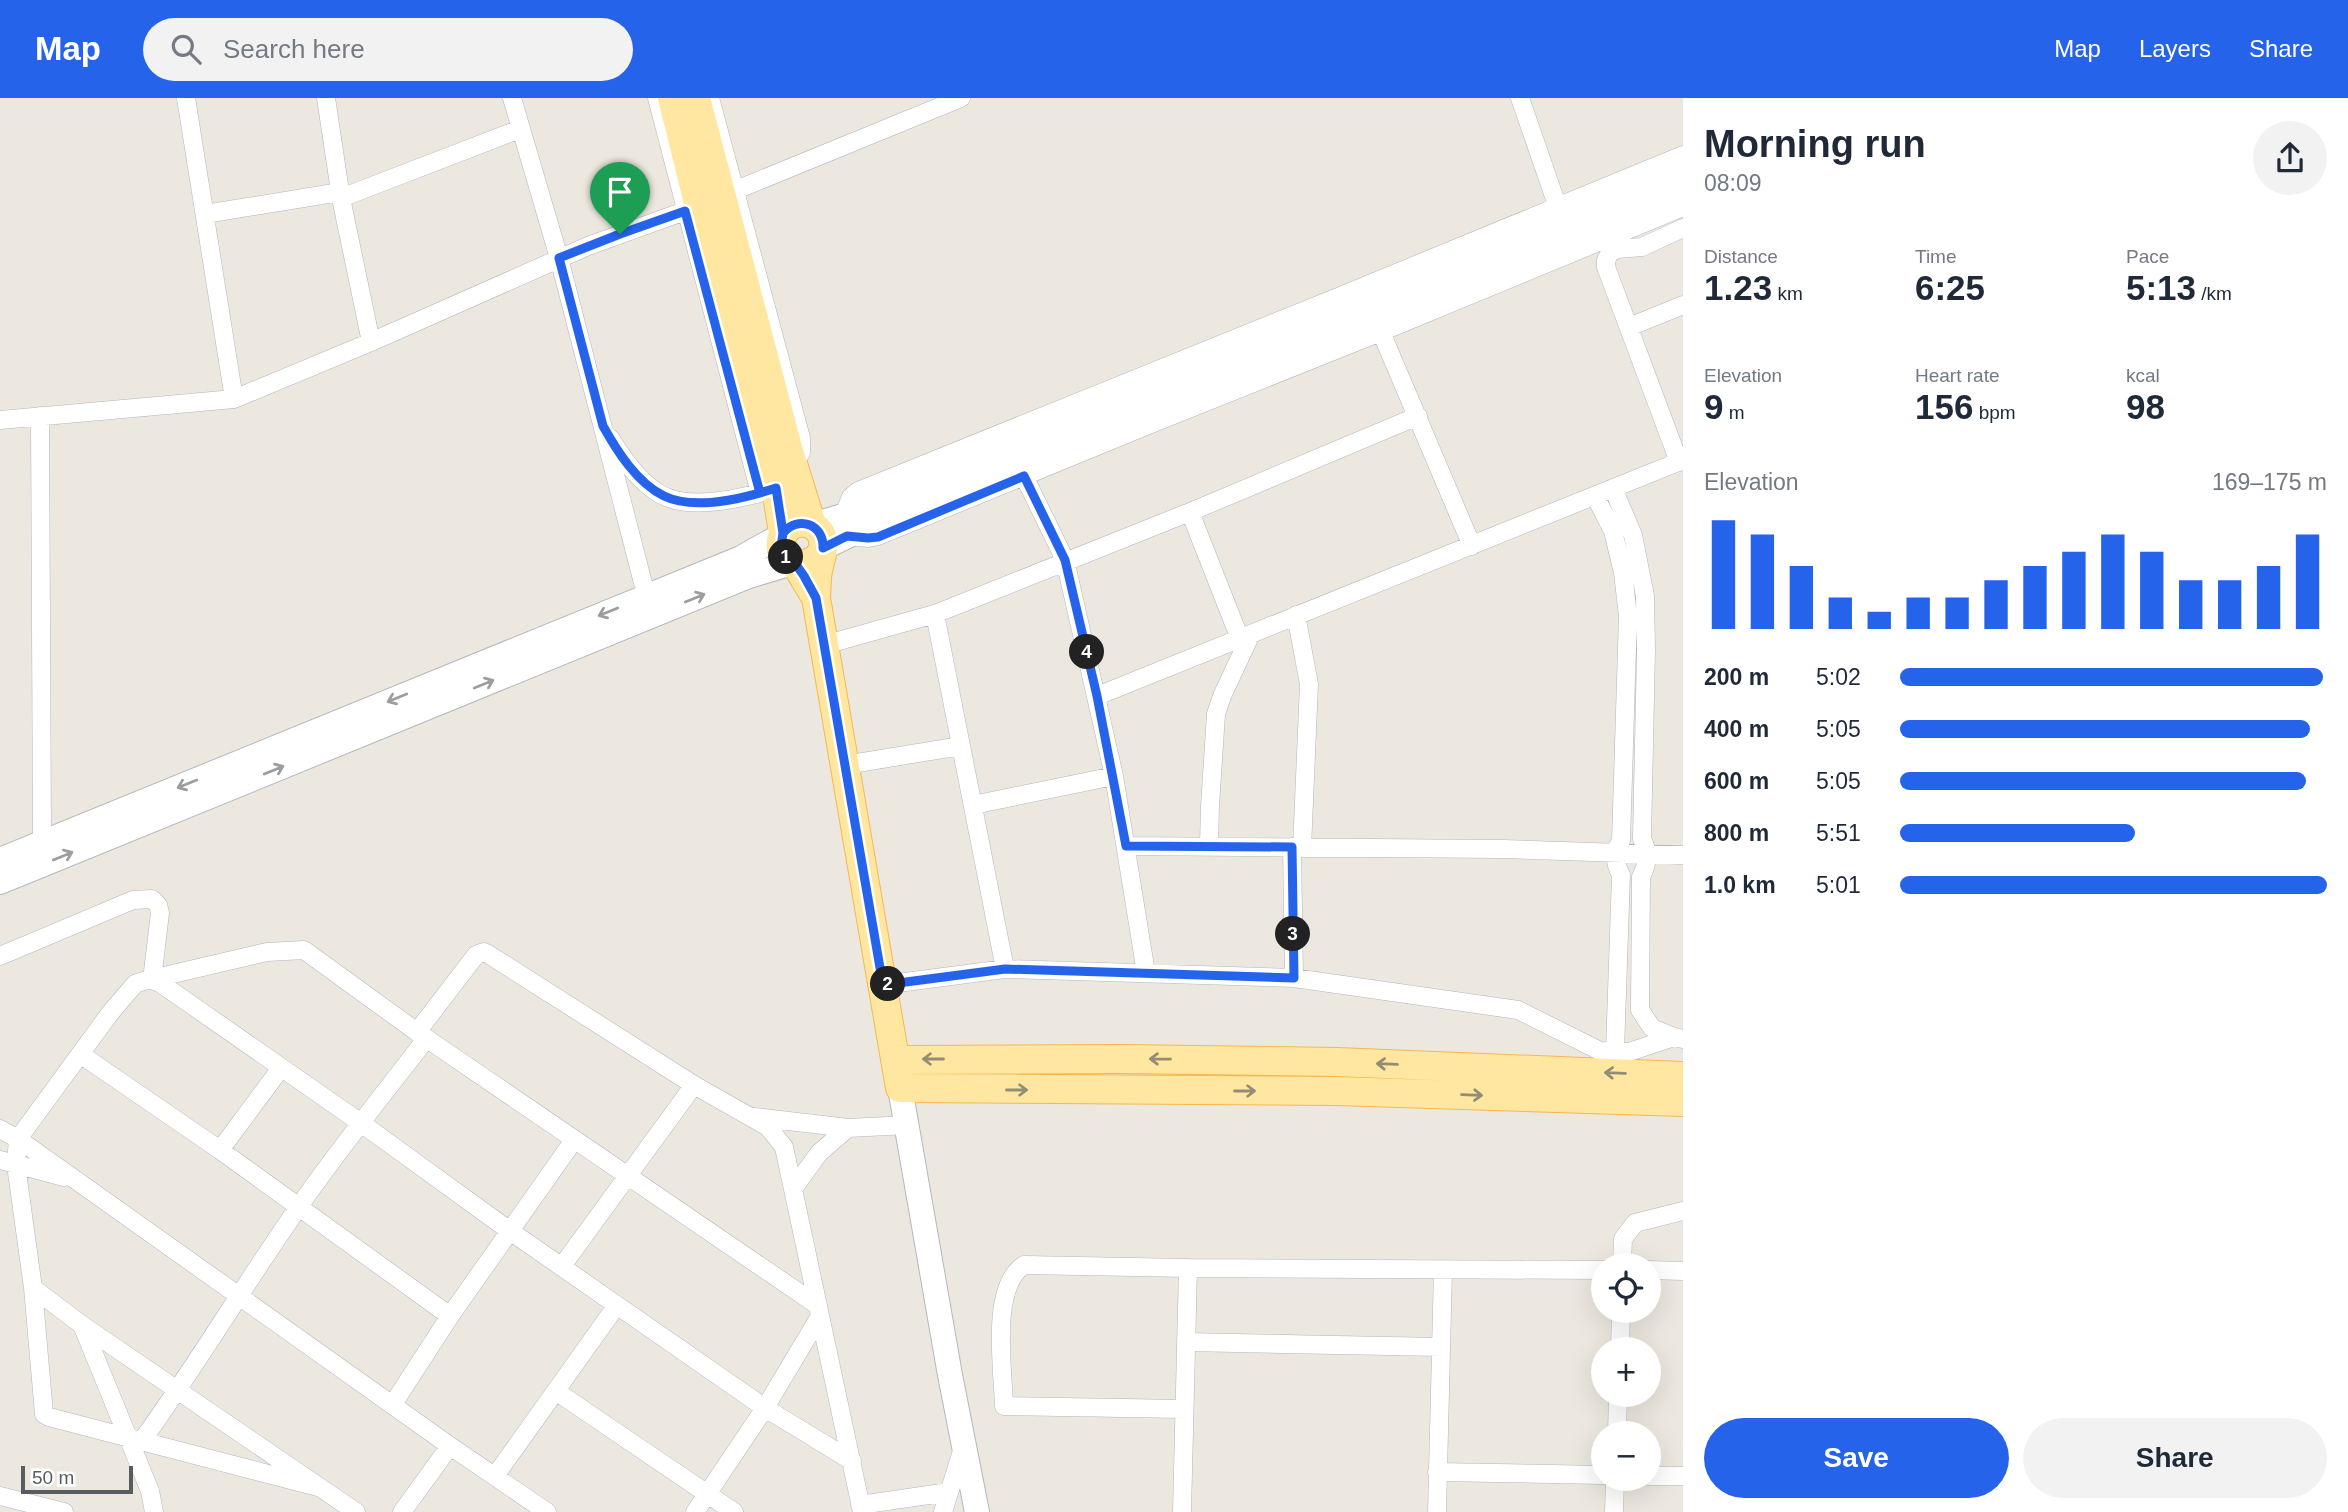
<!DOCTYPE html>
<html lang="en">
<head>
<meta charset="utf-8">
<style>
	body { margin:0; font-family:Arial,sans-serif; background:#f2f2f3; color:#1f2937; height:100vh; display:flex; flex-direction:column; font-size:26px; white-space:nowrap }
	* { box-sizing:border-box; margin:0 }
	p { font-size:23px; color:#747a83 }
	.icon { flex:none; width:38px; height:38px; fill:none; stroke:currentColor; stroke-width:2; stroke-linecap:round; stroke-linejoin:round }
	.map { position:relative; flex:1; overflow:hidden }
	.drawer { display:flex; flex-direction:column; background:#fff; width:665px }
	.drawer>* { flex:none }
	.tools { position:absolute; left:1591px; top:1155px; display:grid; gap:14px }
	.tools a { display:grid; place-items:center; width:70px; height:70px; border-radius:50%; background:#fff; box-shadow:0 7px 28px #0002; font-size:35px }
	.scale { position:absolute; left:21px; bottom:18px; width:112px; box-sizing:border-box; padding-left:7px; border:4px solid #585d61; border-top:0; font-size:19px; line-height:24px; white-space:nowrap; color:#585d61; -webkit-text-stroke:5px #fff; paint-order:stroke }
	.pin { position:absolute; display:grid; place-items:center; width:60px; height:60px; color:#fff; margin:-72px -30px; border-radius:50% 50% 50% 0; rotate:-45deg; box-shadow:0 0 7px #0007 }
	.pin .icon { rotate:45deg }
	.km { position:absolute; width:35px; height:35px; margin:-18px; border-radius:50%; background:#222; color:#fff; font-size:19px; line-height:35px; text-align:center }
	.round { display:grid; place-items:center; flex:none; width:74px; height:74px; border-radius:37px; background:#f2f2f3 }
	.summary { display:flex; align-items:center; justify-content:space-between; height:119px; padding:0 21px }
	h1 { font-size:38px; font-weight:700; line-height:52px }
	.metrics { display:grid; grid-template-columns:repeat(3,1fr); gap:10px; height:119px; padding:7px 21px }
	.metrics div { display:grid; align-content:center }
	.metrics b { font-size:35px; font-weight:700 }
	.metrics small { font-size:19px; font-weight:400 }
	.metrics p { font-size:19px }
	.chart { height:196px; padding:14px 21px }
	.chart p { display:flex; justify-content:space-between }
	.chart svg { width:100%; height:126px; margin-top:7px; stroke:#2563eb; stroke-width:6 }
	.button { display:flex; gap:14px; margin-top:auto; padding:14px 21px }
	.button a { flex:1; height:80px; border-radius:42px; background:#2563eb; color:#fff; font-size:28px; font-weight:700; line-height:80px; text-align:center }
	.button a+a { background:#f2f2f3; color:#1f2937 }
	ul { padding:0 21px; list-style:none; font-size:23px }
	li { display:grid; grid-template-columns:112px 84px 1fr; align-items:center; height:52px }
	li i { height:18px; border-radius:9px; background:#2563eb }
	header { display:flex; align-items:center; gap:42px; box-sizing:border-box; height:98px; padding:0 35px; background:#2563eb; color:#fff }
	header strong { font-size:33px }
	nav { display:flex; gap:38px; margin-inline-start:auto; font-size:24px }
	.search { width:490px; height:63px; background:#f2f2f3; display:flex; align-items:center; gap:18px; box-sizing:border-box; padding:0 24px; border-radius:38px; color:#747a83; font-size:26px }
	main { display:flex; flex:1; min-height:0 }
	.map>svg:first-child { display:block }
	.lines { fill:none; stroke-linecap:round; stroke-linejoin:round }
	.street-casing { stroke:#b2b6bb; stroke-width:19 }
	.secondary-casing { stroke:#b3b8bd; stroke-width:26 }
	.primary-casing { stroke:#f6b74e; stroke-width:30 }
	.street { stroke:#fff; stroke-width:18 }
	.secondary { stroke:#fff; stroke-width:24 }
	.primary { stroke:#ffe7a1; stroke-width:28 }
	.oneway { stroke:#9b9ea0 }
	.oneway2 { stroke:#928d77 }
	.route-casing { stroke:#fff; stroke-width:14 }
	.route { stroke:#2563eb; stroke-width:9 }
</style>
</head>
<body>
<header>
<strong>Map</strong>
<div class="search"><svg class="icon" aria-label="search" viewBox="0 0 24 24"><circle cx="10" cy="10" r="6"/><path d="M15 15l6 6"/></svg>Search here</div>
<nav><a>Map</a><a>Layers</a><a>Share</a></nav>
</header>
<main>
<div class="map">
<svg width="1683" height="1414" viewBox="0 0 1683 1414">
	<rect width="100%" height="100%" fill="#ece8df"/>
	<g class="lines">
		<defs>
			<path id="street" d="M186 0 234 301 371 244 588 148 685 113
				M326 0 341 100 371 244
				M512 0 559 160 643 485
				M657 0 760 395
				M710 0 801 340V355L792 365
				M1520 0 1557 107
				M736 92 961 0
				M341 100 520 31
				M205 116 340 94
				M1629 229 1683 207
				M1381 234 1472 448
				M40 318 42 736
				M0 322 234 301
				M610 340C624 363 648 396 675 402 704 409 743 400 771 392
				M1679 364 1606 169V162L1610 155 1617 151 1642 149 1683 130
				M1024 378 1065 462 1114 678 1146 875
				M1613 390 1633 437 1645 498 1646 551 1642 741C1649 754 1648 766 1641 779L1640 912 1652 930 1674 939
				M1595 398 1613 433 1623 475 1628 518 1621 743C1613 753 1615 766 1621 777L1615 953
				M1190 414 1240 541
				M843 418 851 399 858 393 1338 199 1683 57
				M849 438 868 440 878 438 1151 326 1381 234 1683 109
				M935 516 1005 871
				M1296 517 1309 586 1302 750
				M824 547 935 516 1190 414 1418 318
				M1097 598 1683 362
				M845 667 961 648
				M973 707 1114 678
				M1126 748 1504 751 1683 757
				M1209 748 1210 708 1216 616 1222 598 1251 536
				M1292 749 1294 880
				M0 858 133 802 152 801 158 807 160 815 152 882
				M152 882 160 885 361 1025 510 1133 765 1310 852 1363
				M882 887 1005 871 1294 880 1518 912 1600 953 1629 954 1674 939 1683 941
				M417 934 476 857 484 854 488 856 694 987 768 1029 784 1049 862 1414
				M80 956 220 1052 450 1218
				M754 1019 848 1030 908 1027
				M0 1031 18 1041 450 1348 547 1414
				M220 1052 281 970
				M0 1062 64 1079
				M793 1091 819 1055 848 1030
				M1622 1167 1623 1141 1635 1125 1683 1113
				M562 1168 694 987
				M1648 1172 1683 1173
				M33 1190 82 1227 356 1414
				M82 1227 150 1393 154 1414
				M1186 1244 1441 1249
				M1620 1251 1621 1213
				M557 1294 734 1414
				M393 1306 450 1218 574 1042
				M1184 1311 1004 1308C1003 1271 990 1189 1024 1167L1188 1170 1603 1172
				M1617 1335 1618 1297
				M141 1344C196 1268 244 1187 298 1110 338 1052 383 997 426 941
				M1437 1374 1603 1377
				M495 1378 617 1207
				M1648 1378H1683
				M318 1389 49 1319 44 1316 33 1190 16 1067 18 1041 111 914 135 886 143 883 267 854 304 852 417 934 817 1207
				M0 1398 64 1414
				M860 1407 949 1394
				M402 1414 450 1348
				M695 1414 765 1310 820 1218
				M943 1414 963 1350
				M1182 1414 1188 1170
				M1437 1414 1443 1172
				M1614 1414 1615 1381"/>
			<path id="secondary" d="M812 427 843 418 1683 71
				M823 450 882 421 1683 94
				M0 762 741 460 782 437
				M0 784 749 478 792 465
				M900 990 950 1277 977 1414"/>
			<path id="primary" d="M672 0 699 109 776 390 783 435
				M696 0 788 350 812 427
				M795 465 816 500C817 491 816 482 818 473 820 461 827 447 821 436 812 420 788 421 782 439 773 465 807 477 822 454
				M816 500 900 990 1336 993 1683 1004
				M895 962 1121 961 1337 964 1683 978"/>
		</defs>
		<use href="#street" class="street-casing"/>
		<use href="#secondary" class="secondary-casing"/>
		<use href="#primary" class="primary-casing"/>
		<use href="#street" class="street"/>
		<use href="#secondary" class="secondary"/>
		<use href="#primary" class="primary"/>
	</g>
	<defs><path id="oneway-shaft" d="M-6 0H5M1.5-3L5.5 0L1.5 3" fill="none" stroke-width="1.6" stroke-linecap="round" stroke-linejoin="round" transform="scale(1.75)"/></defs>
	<g class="oneway">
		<use href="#oneway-shaft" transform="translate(695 500) rotate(-22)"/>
		<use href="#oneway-shaft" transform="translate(608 514) rotate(158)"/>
		<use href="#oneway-shaft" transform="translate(484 586) rotate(-22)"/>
		<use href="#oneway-shaft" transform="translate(397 600) rotate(158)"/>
		<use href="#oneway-shaft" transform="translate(274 672) rotate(-22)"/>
		<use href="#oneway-shaft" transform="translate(187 686) rotate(158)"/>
		<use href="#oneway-shaft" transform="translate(63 758) rotate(-22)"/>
	</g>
	<g class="oneway2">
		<use href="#oneway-shaft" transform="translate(933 961) rotate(-180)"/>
		<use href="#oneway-shaft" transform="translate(1160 961) rotate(-179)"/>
		<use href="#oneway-shaft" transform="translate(1387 966) rotate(-178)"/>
		<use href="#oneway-shaft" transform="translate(1615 975) rotate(-178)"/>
		<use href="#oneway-shaft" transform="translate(1017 992)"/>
		<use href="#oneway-shaft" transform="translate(1245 993)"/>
		<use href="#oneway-shaft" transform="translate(1472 997) rotate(2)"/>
	</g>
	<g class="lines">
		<defs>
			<path id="route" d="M620 136 685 113 760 395 776 390 783 435 781 449 783 455 795 465 804 478 816 500 883 887 1005 871 1294 880 1292 749 1126 748 1097 598 1065 462 1024 378 878 439 868 440 847 438 823 450C824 426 798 417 783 435L776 390C745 400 695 413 664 398 637 385 617 353 603 328L559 160 620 136"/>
		</defs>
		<use href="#route" class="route-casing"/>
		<use href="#route" class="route"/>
	</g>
</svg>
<div class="tools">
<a><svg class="icon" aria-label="locate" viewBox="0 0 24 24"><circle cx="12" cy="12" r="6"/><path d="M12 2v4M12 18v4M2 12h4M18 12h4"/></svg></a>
<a>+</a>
<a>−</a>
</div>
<div class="scale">50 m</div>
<div class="pin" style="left:620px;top:136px;background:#1e9e55"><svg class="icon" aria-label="arrive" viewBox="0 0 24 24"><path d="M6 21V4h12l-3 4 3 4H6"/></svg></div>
<b class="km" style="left:786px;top:459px">1</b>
<b class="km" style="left:888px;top:886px">2</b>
<b class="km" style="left:1293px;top:836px">3</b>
<b class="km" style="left:1087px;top:554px">4</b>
</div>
<section class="drawer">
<div class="summary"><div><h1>Morning run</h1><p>08:09</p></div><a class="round"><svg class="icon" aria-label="share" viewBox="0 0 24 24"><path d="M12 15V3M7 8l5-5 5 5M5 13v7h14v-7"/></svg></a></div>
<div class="metrics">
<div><p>Distance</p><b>1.23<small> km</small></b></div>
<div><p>Time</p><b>6:25</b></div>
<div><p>Pace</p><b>5:13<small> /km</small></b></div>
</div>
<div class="metrics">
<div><p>Elevation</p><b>9<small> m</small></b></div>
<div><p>Heart rate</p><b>156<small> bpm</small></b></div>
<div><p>kcal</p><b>98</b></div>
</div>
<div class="chart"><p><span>Elevation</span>169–175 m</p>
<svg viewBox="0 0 160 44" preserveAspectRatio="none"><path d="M5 44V6M15 44V11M25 44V22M35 44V33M45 44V38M55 44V33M65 44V33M75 44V27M85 44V22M95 44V17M105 44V11M115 44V17M125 44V27M135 44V27M145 44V22M155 44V11"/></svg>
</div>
<ul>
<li><b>200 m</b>5:02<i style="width:99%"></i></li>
<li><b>400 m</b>5:05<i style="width:96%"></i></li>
<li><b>600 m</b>5:05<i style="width:95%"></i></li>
<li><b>800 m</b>5:51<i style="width:55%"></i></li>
<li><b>1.0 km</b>5:01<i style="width:100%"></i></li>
</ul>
<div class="button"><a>Save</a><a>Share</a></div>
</section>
</main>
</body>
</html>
